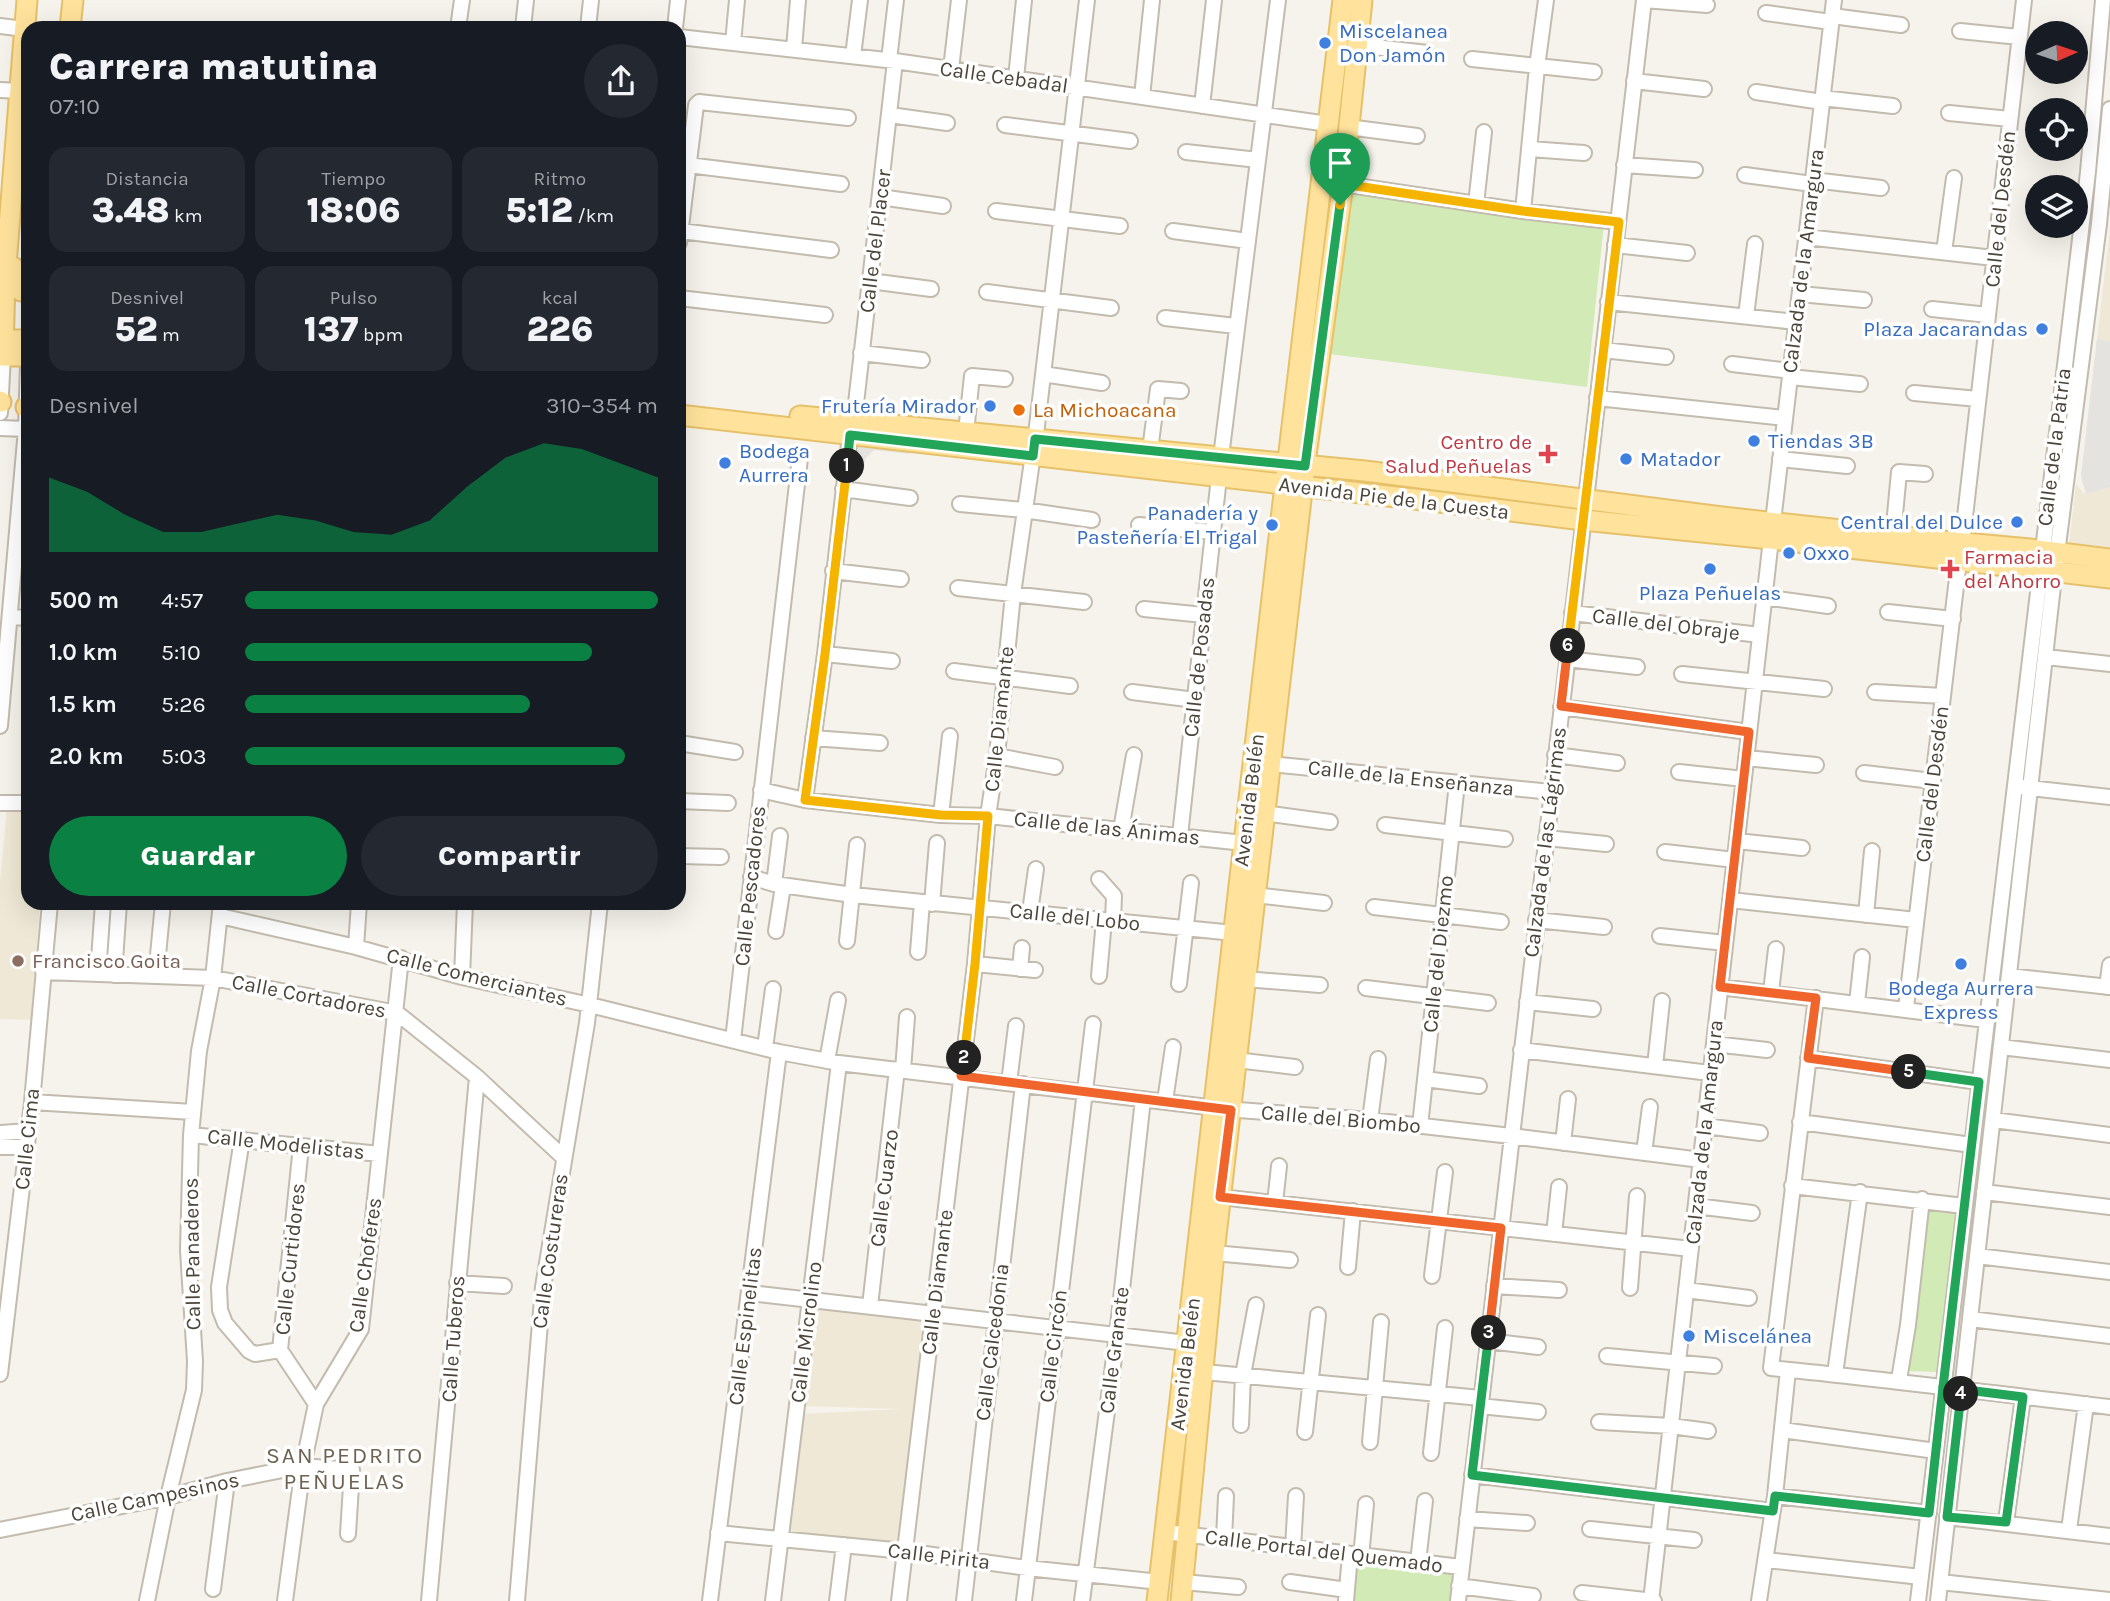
<!DOCTYPE html>
<html lang="es">
<head>
<meta charset="utf-8">
<style>
	body { margin:0; font-family:Karla,sans-serif; background:#242831; color:#f1f3f6; height:100vh; display:flex; flex-direction:column; font-size:26px; white-space:nowrap }
	* { box-sizing:border-box; margin:0 }
	p { font-size:23px; color:#9ea1a6 }
	.icon { flex:none; width:38px; height:38px; fill:none; stroke:currentColor; stroke-width:2; stroke-linecap:round; stroke-linejoin:round }
	.map { position:relative; flex:1; overflow:hidden }
	.panel { position:absolute; left:21px; top:21px; width:665px; height:889px; display:flex; flex-direction:column; background:#171b24; border-radius:21px; box-shadow:0 7px 28px #0002 }
	.panel>* { flex:none }
	.needle { width:46px; rotate:87deg }
	.controls { position:absolute; left:2025px; top:21px; display:grid; gap:14px }
	.controls a { display:grid; place-items:center; width:63px; height:63px; border-radius:50%; background:#171b24; box-shadow:0 7px 28px #0002; font-size:35px }
	.pin { position:absolute; display:grid; place-items:center; width:60px; height:60px; color:#fff; margin:-72px -30px; border-radius:50% 50% 50% 0; rotate:-45deg; box-shadow:0 0 7px #0007 }
	.pin .icon { rotate:45deg }
	.km { position:absolute; width:35px; height:35px; margin:-18px; border-radius:50%; background:#222; color:#fff; font-size:19px; line-height:35px; text-align:center }
	.round { display:grid; place-items:center; flex:none; width:74px; height:74px; border-radius:37px; background:#242831 }
	.summary { display:flex; align-items:center; justify-content:space-between; height:119px; padding:0 28px }
	h1 { font-size:38px; font-weight:800; line-height:52px }
	.figures { display:grid; grid-template-columns:repeat(3,1fr); gap:10px; height:119px; padding:7px 28px }
	.figures div { display:grid; align-content:center; border-radius:18px; background:#242831; text-align:center }
	.figures b { font-size:35px; font-weight:800 }
	.figures small { font-size:19px; font-weight:400 }
	.figures p { font-size:19px }
	.chart { height:196px; padding:14px 28px }
	.chart p { display:flex; justify-content:space-between }
	.chart svg { width:100%; height:126px; margin-top:7px; fill:#0b8043; opacity:.7 }
	.primary-button { display:flex; gap:14px; margin-top:auto; padding:14px 28px }
	.primary-button a { flex:1; height:80px; border-radius:42px; background:#0b8043; color:#fff; font-size:28px; font-weight:800; line-height:80px; text-align:center }
	.primary-button a+a { background:#242831; color:#f1f3f6 }
	ul { padding:0 28px; list-style:none; font-size:23px }
	li { display:grid; grid-template-columns:112px 84px 1fr; align-items:center; height:52px }
	li i { height:18px; border-radius:9px; background:#0b8043 }
	.map>svg:first-child { display:block }
	.education { fill:#efe8d6 }
	.green { fill:#d2eab5 }
	.parking { fill:#e5e3e0 }
	.lines { fill:none; stroke-linecap:round; stroke-linejoin:round }
	.minor-casing { stroke:#c2bbae; stroke-width:18 }
	.major-casing { stroke:#e6c16a; stroke-width:23 }
	.minor { stroke:#fff; stroke-width:14 }
	.major { stroke:#ffe39c; stroke-width:19 }
	.split-1-casing { stroke:#fff; stroke-width:14 }
	.split-2-casing { stroke:#fff; stroke-width:14 }
	.split-3-casing { stroke:#fff; stroke-width:14 }
	.split-4-casing { stroke:#fff; stroke-width:14 }
	.split-5-casing { stroke:#fff; stroke-width:14 }
	.split-6-casing { stroke:#fff; stroke-width:14 }
	.split-7-casing { stroke:#fff; stroke-width:14 }
	.split-1 { stroke:#22a559; stroke-width:9 }
	.split-2 { stroke:#f5b400; stroke-width:9 }
	.split-3 { stroke:#f0652b; stroke-width:9 }
	.split-4 { stroke:#22a559; stroke-width:9 }
	.split-5 { stroke:#22a559; stroke-width:9 }
	.split-6 { stroke:#f0652b; stroke-width:9 }
	.split-7 { stroke:#f5b400; stroke-width:9 }
	.shop-dot { fill:#3f7fe0; stroke:#fff; stroke-width:2.5 }
	.food-dot { fill:#e8710a; stroke:#fff; stroke-width:2.5 }
	.health-dot { fill:#e0444e; stroke:#fff; stroke-width:2.5 }
	.education-dot { fill:#8d6e63; stroke:#fff; stroke-width:2.5 }
	.labels { text-anchor:middle; dominant-baseline:central; stroke-width:7; stroke-linejoin:round; paint-order:stroke }
	.shop-label { font-size:21px; fill:#366cbe; stroke:#fff; text-anchor:start }
	.street-label { font-size:21px; fill:#4b4439; stroke:#fff }
	.food-label { font-size:21px; fill:#c56008; stroke:#fff; text-anchor:start }
	.health-label { font-size:21px; fill:#be3a42; stroke:#fff; text-anchor:end }
	.education-label { font-size:21px; fill:#785e54; stroke:#fff; text-anchor:start }
	.neighbourhood-label { font-size:23px; letter-spacing:2px; fill:#6e6250; stroke:#fff }
</style>
</head>
<body>
<div class="map">
<svg width="2110" height="1601" viewBox="0 0 2110 1601">
	<rect width="100%" height="100%" fill="#f6f3ec"/>
	<path class="education" d="M2110 228V550L2069 545 2076 484 2086 495 2081 476Z
		M7 808 28 809V903H40L31 1020 0 1019V882Z
		M813 1303 925 1319 898 1546 785 1531 802 1414 901 1409 803 1406Z"/>
	<path class="green" d="M1351 190 1604 223 1587 387 1330 354Z
		M1923 1200 1960 1208 1940 1372 1905 1371Z
		M1354 1554 1458 1567 1454 1601H1349Z"/>
	<path class="parking" d="M2097 339 2110 342V487L2086 494 2081 476Z
		M859 440 910 443 909 454 874 450 865 459 864 469H854Z"/>
	<g class="lines">
		<defs>
			<path id="minor" d="M1644 0 1707 5
				M1766 13 1831 22
				M1832 16 1901 25
				M0 26 24 29
				M458 28 462 0
				M523 28 526 0
				M588 28 591 0
				M675 28 678 0
				M1960 31 2019 37
				M679 37 895 61 1328 124
				M733 43 737 0
				M1357 45 1427 53
				M794 49 798 0
				M853 56 860 0
				M1472 59 1594 72
				M889 60 896 0
				M951 69 959 0
				M1016 78 1024 0
				M1634 81 1704 89
				M0 90 20 91
				M1756 92 1822 102
				M1142 97 1152 0
				M1822 98 1893 106
				M1202 106 1214 0
				M1949 113 2010 119
				M890 115 947 123
				M1005 125 1130 141
				M1348 127 1417 136
				M1530 149 1584 153
				M1186 152 1258 160
				M688 165 841 184
				M1624 165 1695 170
				M1745 175 1812 184
				M1813 180 1881 188
				M1343 184 1523 211 1618 222
				M880 197 943 206
				M1476 204 1484 132
				M996 211 1120 226
				M1523 211 1537 67 1546 0
				M681 231 831 250
				M1173 231 1248 241
				M1806 237 1994 258
				M679 243 696 105 699 102 848 118
				M1615 245 1687 253
				M1944 252 1954 178
				M870 281 931 289
				M987 292 1111 308
				M1800 294 1864 300
				M679 298 825 315
				M1608 302 1796 322
				M1932 309 1988 315
				M1746 316 1755 244
				M1165 318 1236 326
				M1603 350 1666 357
				M861 353 922 360
				M1732 364 1791 371
				M1043 374 1102 383
				M1790 377 1860 384
				M1914 393 1978 399
				M1597 398 1785 418
				M0 413 3 356
				M854 421 895 61
				M0 428 26 429
				M966 432 972 376 1005 379
				M1150 450 1158 389 1181 391
				M1221 457 1278 0
				M1780 459 1847 466
				M843 489 910 498
				M960 504 1024 510 1092 520
				M1773 522 1834 0
				M1139 525 1212 532
				M1893 536 1899 472 1925 474
				M1962 543 2024 0
				M833 571 901 579
				M958 588 1084 602
				M1764 597 1828 606
				M1144 609 1204 615
				M1888 612 1953 619
				M1572 613 1760 635
				M10 617 28 618
				M825 654 892 661
				M2046 657 2110 664
				M1567 659 1637 667
				M954 671 1070 686
				M1682 674 1824 689
				M1132 692 1195 700
				M1875 692 1942 696
				M1561 707 1749 732
				M0 726 26 429 28 364
				M813 738 880 743
				M679 743 735 752
				M1555 755 1617 763
				M997 756 1055 767
				M1746 758 1816 765
				M1270 764 1551 792
				M1679 772 1744 779
				M1864 773 1933 781
				M2021 787 2110 797
				M761 790 805 800 941 815 988 816 1244 843
				M805 800 825 654 850 435
				M679 801 728 803
				M0 803H28
				M1264 813 1330 822
				M941 815 950 736
				M1385 825 1505 839
				M1121 830 1134 755
				M1180 836 1219 477
				M1546 838 1606 844
				M1737 841 1802 848
				M1665 852 1735 860
				M679 856 721 857
				M751 877 774 884 853 895 1234 933
				M1099 879 1114 896 1113 921
				M774 884 780 836
				M1255 895 1324 903
				M1730 900 1916 920
				M932 904 937 843
				M1374 907 1501 922
				M1030 912 1036 869
				M1866 915 1872 851
				M220 916 356 947 462 977 590 1005 779 1052 839 1063 1225 1109 1370 1120 1511 1136 1701 1160
				M1536 920 1604 927
				M776 931 783 886
				M1660 936 1725 943
				M847 941 857 845
				M356 947 359 903
				M918 952 922 902
				M975 964 1035 970
				M1020 969 1022 948
				M43 972 213 978 397 1013 477 1077 563 1157
				M98 974 103 903
				M114 975 119 903
				M156 976 163 903
				M1099 976 1104 920
				M2009 976 2110 987
				M462 977 465 903
				M1245 979 1320 985
				M1179 984 1191 883
				M1720 987 1986 1020
				M2107 987 2110 965
				M1366 988 1488 1003
				M1771 992 1776 949
				M1816 998 1771 1368C1885 1379 1997 1394 2110 1407
				M1527 1002 1593 1009
				M1857 1003 1862 957
				M1906 1008 1959 561
				M733 1040 800 458
				M1714 1044 1767 1050
				M2001 1047 2110 1060
				M765 1048 773 989
				M1521 1050 1710 1073
				M1808 1058 1979 1082
				M1236 1060 1295 1067
				M827 1061 838 1000
				M1655 1066 1662 1001
				M903 1070 907 1017
				M1425 1079 1479 1086
				M1009 1083 1016 1026
				M1165 1101 1173 1047
				M32 1102 193 1112
				M1370 1120 1378 1059
				M1993 1120 2110 1135
				M1800 1122 1972 1145
				M1420 1126 1457 783
				M1705 1126 1760 1133
				M0 1133 28 1131
				M191 1135 380 1154
				M242 1139 219 1287 220 1310 225 1323 249 1351 255 1354 280 1350
				M1563 1143 1568 1099
				M301 1146 280 1350 316 1404
				M0 1147H26
				M1644 1153 1650 1107
				M1792 1186 1964 1206
				M1984 1192 2110 1207
				M1220 1197 1691 1249
				M1275 1203 1279 1166
				M1696 1206 1752 1213
				M1554 1234 1559 1187
				M1214 1253 1290 1260
				M1977 1256 2110 1272
				M1348 1267 1353 1211
				M1432 1276 1445 1172
				M457 1283 504 1286
				M1494 1286 1559 1290
				M1630 1288 1637 1196
				M1686 1290 1749 1298
				M750 1293 1187 1343
				M870 1306 897 1069
				M1970 1319 2110 1336
				M1488 1341 1538 1347
				M1607 1356 1714 1366
				M1204 1372 1481 1398
				M0 1374 32 1102 50 903
				M1835 1374 1860 1192
				M1899 1380 1908 1325 1922 1199
				M1480 1406 1538 1412
				M1599 1422 1671 1426 1708 1431
				M1241 1425 1243 1375 1256 1305
				M1782 1430 1936 1451
				M1305 1432 1318 1315
				M1370 1442 1381 1322
				M1431 1453 1445 1328
				M1472 1475 1773 1511
				M1775 1496 1929 1513
				M1947 1517 2110 1536
				M1467 1519 1527 1523
				M2006 1522 2023 1397
				M1590 1529 1694 1540
				M0 1530 168 1497 227 1481 303 1466 352 1470 348 1534
				M2069 1530 2086 1404
				M1165 1532 1461 1567
				M718 1533 904 1551 1027 1568 1160 1582
				M1224 1539 1226 1496
				M1293 1548 1296 1496
				M1361 1557 1366 1504
				M1766 1560 1921 1577
				M1418 1562 1425 1501
				M1183 1582 1238 1587
				M1290 1582 1347 1590
				M1940 1582 2110 1600
				M1459 1586 1533 1596
				M213 1589 227 1481
				M1582 1593 1654 1601
				M147 1601 168 1497 194 1390 195 1361 188 1250 191 1135 199 1051 213 978 221 903
				M285 1601 303 1466 316 1404 361 1329 401 958
				M429 1601 477 1077
				M517 1601 543 1287 587 1023 600 903
				M710 1601 779 1052
				M773 1601 839 1063
				M837 1601 844 1545
				M899 1601 975 964 988 816 997 756 1013 594 1037 426 1087 0
				M964 1601 1023 1084
				M1024 1601 1093 1024
				M1082 1601 1117 1335 1143 1099
				M1346 1601 1350 1555
				M1458 1601 1644 0
				M1651 1601 1771 539
				M1759 1601 1775 1496 1788 1370
				M1918 1601 2088 172 2103 0
				M1938 1601 2054 577 2099 224 2110 109"/>
			<path id="major" d="M70 28 73 0
				M13 267 15 286 21 291 28 290
				M0 340H28
				M0 356H28
				M3 356 5 278 27 0
				M0 401 1 402
				M26 407 28 405
				M679 415 1440 502 1583 520 1771 539 2110 578
				M800 416 1365 471 1722 517 1942 541 2030 549 2110 559
				M1157 1601 1285 485 1343 0
				M1181 1601 1214 1253 1306 456 1343 184 1362 0"/>
		</defs>
		<use href="#minor" class="minor-casing"/>
		<use href="#major" class="major-casing"/>
		<use href="#minor" class="minor"/>
		<use href="#major" class="major"/>
	</g>
	<g class="lines">
		<defs>
			<path id="split-1" d="M847 466 850 435 1033 456 1035 439 1305 466 1340 205"/>
			<path id="split-2" d="M847 466 825 654 805 800 941 815 988 816 975 964 964 1058"/>
			<path id="split-3" d="M964 1058 961 1076 1231 1110 1220 1197 1501 1228 1489 1333"/>
			<path id="split-4" d="M1489 1333 1472 1475 1773 1511 1775 1496 1929 1513 1943 1387 1962 1390 1961 1394"/>
			<path id="split-5" d="M1909 1072 1979 1082 1943 1387 2023 1397 2006 1522 1947 1517 1961 1394"/>
			<path id="split-6" d="M1568 646 1561 706 1749 732 1720 987 1816 998 1808 1058 1909 1072"/>
			<path id="split-7" d="M1340 205 1343 184 1523 211 1619 222 1568 646"/>
		</defs>
		<use href="#split-1" class="split-1-casing"/>
		<use href="#split-2" class="split-2-casing"/>
		<use href="#split-3" class="split-3-casing"/>
		<use href="#split-4" class="split-4-casing"/>
		<use href="#split-5" class="split-5-casing"/>
		<use href="#split-6" class="split-6-casing"/>
		<use href="#split-7" class="split-7-casing"/>
		<use href="#split-1" class="split-1"/>
		<use href="#split-2" class="split-2"/>
		<use href="#split-3" class="split-3"/>
		<use href="#split-4" class="split-4"/>
		<use href="#split-5" class="split-5"/>
		<use href="#split-6" class="split-6"/>
		<use href="#split-7" class="split-7"/>
	</g>
	<g class="shop-dot">
		<circle cx="1325" cy="43" r="7"/>
		<circle cx="2042" cy="329" r="7"/>
		<circle cx="990" cy="406" r="7"/>
		<circle cx="1754" cy="441" r="7"/>
		<circle cx="1626" cy="459" r="7"/>
		<circle cx="725" cy="463" r="7"/>
		<circle cx="2017" cy="522" r="7"/>
		<circle cx="1272" cy="525" r="7"/>
		<circle cx="1789" cy="553" r="7"/>
		<circle cx="1710" cy="569" r="7"/>
		<circle cx="1961" cy="964" r="7"/>
		<circle cx="1689" cy="1336" r="7"/>
	</g>
	<circle class="food-dot" cx="1019" cy="410" r="7"/>
	<g class="health-dot">
		<path d="M1544.5 443.5h7v7h7v7h-7v7h-7v-7h-7v-7h7z"/>
		<path d="M1946.5 558.5h7v7h7v7h-7v7h-7v-7h-7v-7h7z"/>
	</g>
	<circle class="education-dot" cx="18" cy="961" r="7"/>
	<g class="labels">
		<g class="shop-label">
			<text x="1339" y="31">Miscelanea<tspan x="1339" dy="24">Don Jamón</tspan></text>
			<text x="2028" y="329" text-anchor="end">Plaza Jacarandas</text>
			<text x="976" y="406" text-anchor="end">Frutería Mirador</text>
			<text x="1768" y="441">Tiendas 3B</text>
			<text x="739" y="451">Bodega<tspan x="739" dy="24">Aurrera</tspan></text>
			<text x="1640" y="459">Matador</text>
			<text x="1258" y="513" text-anchor="end">Panadería y<tspan x="1258" dy="24">Pasteñería El Trigal</tspan></text>
			<text x="2003" y="522" text-anchor="end">Central del Dulce</text>
			<text x="1803" y="553">Oxxo</text>
			<text x="1710" y="593" text-anchor="middle">Plaza Peñuelas</text>
			<text x="1961" y="988" text-anchor="middle">Bodega Aurrera<tspan x="1961" dy="24">Express</tspan></text>
			<text x="1703" y="1336">Miscelánea</text>
		</g>
		<g class="street-label">
			<text transform="translate(1004 77) rotate(8)">Calle Cebadal</text>
			<text transform="translate(2000 209) rotate(-84)">Calle del Desdén</text>
			<text transform="translate(875 241) rotate(-83)">Calle del Placer</text>
			<text transform="translate(1803 261) rotate(-83)">Calzada de la Amargura</text>
			<text transform="translate(2054 447) rotate(-83)">Calle de la Patria</text>
			<text transform="translate(1394 498) rotate(7)">Avenida Pie de la Cuesta</text>
			<text transform="translate(1666 624) rotate(7)">Calle del Obraje</text>
			<text transform="translate(1199 657) rotate(-84)">Calle de Posadas</text>
			<text transform="translate(999 719) rotate(-84)">Calle Diamante</text>
			<text transform="translate(1411 778) rotate(6)">Calle de la Enseñanza</text>
			<text transform="translate(1932 784) rotate(-83)">Calle del Desdén</text>
			<text transform="translate(1249 800) rotate(-83)">Avenida Belén</text>
			<text transform="translate(1107 828) rotate(6)">Calle de las Ánimas</text>
			<text transform="translate(1545 842) rotate(-83)">Calzada de las Lágrimas</text>
			<text transform="translate(750 886) rotate(-84)">Calle Pescadores</text>
			<text transform="translate(1075 917) rotate(6)">Calle del Lobo</text>
			<text transform="translate(1438 954) rotate(-84)">Calle del Diezmo</text>
			<text transform="translate(477 977) rotate(14)">Calle Comerciantes</text>
			<text transform="translate(309 996) rotate(11)">Calle Cortadores</text>
			<text transform="translate(1341 1119) rotate(5)">Calle del Biombo</text>
			<text transform="translate(1704 1132) rotate(-84)">Calzada de la Amargura</text>
			<text transform="translate(27 1139) rotate(-84)">Calle Cima</text>
			<text transform="translate(286 1144) rotate(6)">Calle Modelistas</text>
			<text transform="translate(884 1188) rotate(-83)">Calle Cuarzo</text>
			<text transform="translate(550 1251) rotate(-82)">Calle Costureras</text>
			<text transform="translate(192 1254) rotate(-91)">Calle Panaderos</text>
			<text transform="translate(290 1259) rotate(-84)">Calle Curtidores</text>
			<text transform="translate(365 1265) rotate(-82)">Calle Choferes</text>
			<text transform="translate(937 1282) rotate(-83)">Calle Diamante</text>
			<text transform="translate(745 1326) rotate(-83)">Calle Espinelitas</text>
			<text transform="translate(806 1332) rotate(-83)">Calle Microlino</text>
			<text transform="translate(453 1339) rotate(-86)">Calle Tuberos</text>
			<text transform="translate(992 1342) rotate(-83)">Calle Calcedonia</text>
			<text transform="translate(1053 1346) rotate(-83)">Calle Circón</text>
			<text transform="translate(1114 1350) rotate(-83)">Calle Granate</text>
			<text transform="translate(1185 1364) rotate(-83)">Avenida Belén</text>
			<text transform="translate(155 1497) rotate(-12)">Calle Campesinos</text>
			<text transform="translate(1324 1551) rotate(7)">Calle Portal del Quemado</text>
			<text transform="translate(939 1556) rotate(7)">Calle Pirita</text>
		</g>
		<g class="food-label">
			<text x="1033" y="410">La Michoacana</text>
		</g>
		<g class="health-label">
			<text x="1532" y="442">Centro de<tspan x="1532" dy="24">Salud Peñuelas</tspan></text>
			<text x="1964" y="557" text-anchor="start">Farmacia<tspan x="1964" dy="24">del Ahorro</tspan></text>
		</g>
		<g class="education-label">
			<text x="32" y="961">Francisco Goita</text>
		</g>
		<g class="neighbourhood-label">
			<text x="345" y="1455">SAN PEDRITO<tspan x="345" dy="26">PEÑUELAS</tspan></text>
		</g>
	</g>
</svg>
<div class="controls">
<a><svg class="needle" viewBox="-14 -14 28 28"><path d="M0-13l5 13h-10z" fill="#e53935"/><path d="M0 13l5-13h-10z" fill="#9ea1a6"/></svg></a>
<a><svg class="icon" aria-label="locate" viewBox="0 0 24 24"><circle cx="12" cy="12" r="6"/><path d="M12 2v4M12 18v4M2 12h4M18 12h4"/></svg></a>
<a><svg class="icon" aria-label="layers" viewBox="0 0 24 24"><path d="M12 4l9 5-9 5-9-5zM3 14l9 5 9-5"/></svg></a>
</div>
<div class="pin" style="left:1340px;top:205px;background:#1e9e55"><svg class="icon" aria-label="arrive" viewBox="0 0 24 24"><path d="M6 21V4h12l-3 4 3 4H6"/></svg></div>
<b class="km" style="left:847px;top:466px">1</b>
<b class="km" style="left:964px;top:1058px">2</b>
<b class="km" style="left:1489px;top:1333px">3</b>
<b class="km" style="left:1961px;top:1394px">4</b>
<b class="km" style="left:1909px;top:1072px">5</b>
<b class="km" style="left:1568px;top:646px">6</b>
<section class="panel">
<div class="summary"><div><h1>Carrera matutina</h1><p>07:10</p></div><a class="round"><svg class="icon" aria-label="share" viewBox="0 0 24 24"><path d="M12 15V3M7 8l5-5 5 5M5 13v7h14v-7"/></svg></a></div>
<div class="figures">
<div><p>Distancia</p><b>3.48<small> km</small></b></div>
<div><p>Tiempo</p><b>18:06</b></div>
<div><p>Ritmo</p><b>5:12<small> /km</small></b></div>
</div>
<div class="figures">
<div><p>Desnivel</p><b>52<small> m</small></b></div>
<div><p>Pulso</p><b>137<small> bpm</small></b></div>
<div><p>kcal</p><b>226</b></div>
</div>
<div class="chart"><p><span>Desnivel</span>310–354 m</p>
<svg viewBox="0 0 160 44" preserveAspectRatio="none"><path d="M0 44V18L10 23L20 31L30 37L40 37L50 34L60 31L70 33L80 37L90 38L100 33L110 21L120 11L130 6L140 8L150 13L160 18V44z"/></svg>
</div>
<ul>
<li><b>500 m</b>4:57<i style="width:100%"></i></li>
<li><b>1.0 km</b>5:10<i style="width:84%"></i></li>
<li><b>1.5 km</b>5:26<i style="width:69%"></i></li>
<li><b>2.0 km</b>5:03<i style="width:92%"></i></li>
</ul>
<div class="primary-button"><a>Guardar</a><a>Compartir</a></div>
</section>
</div>
</body>
</html>
